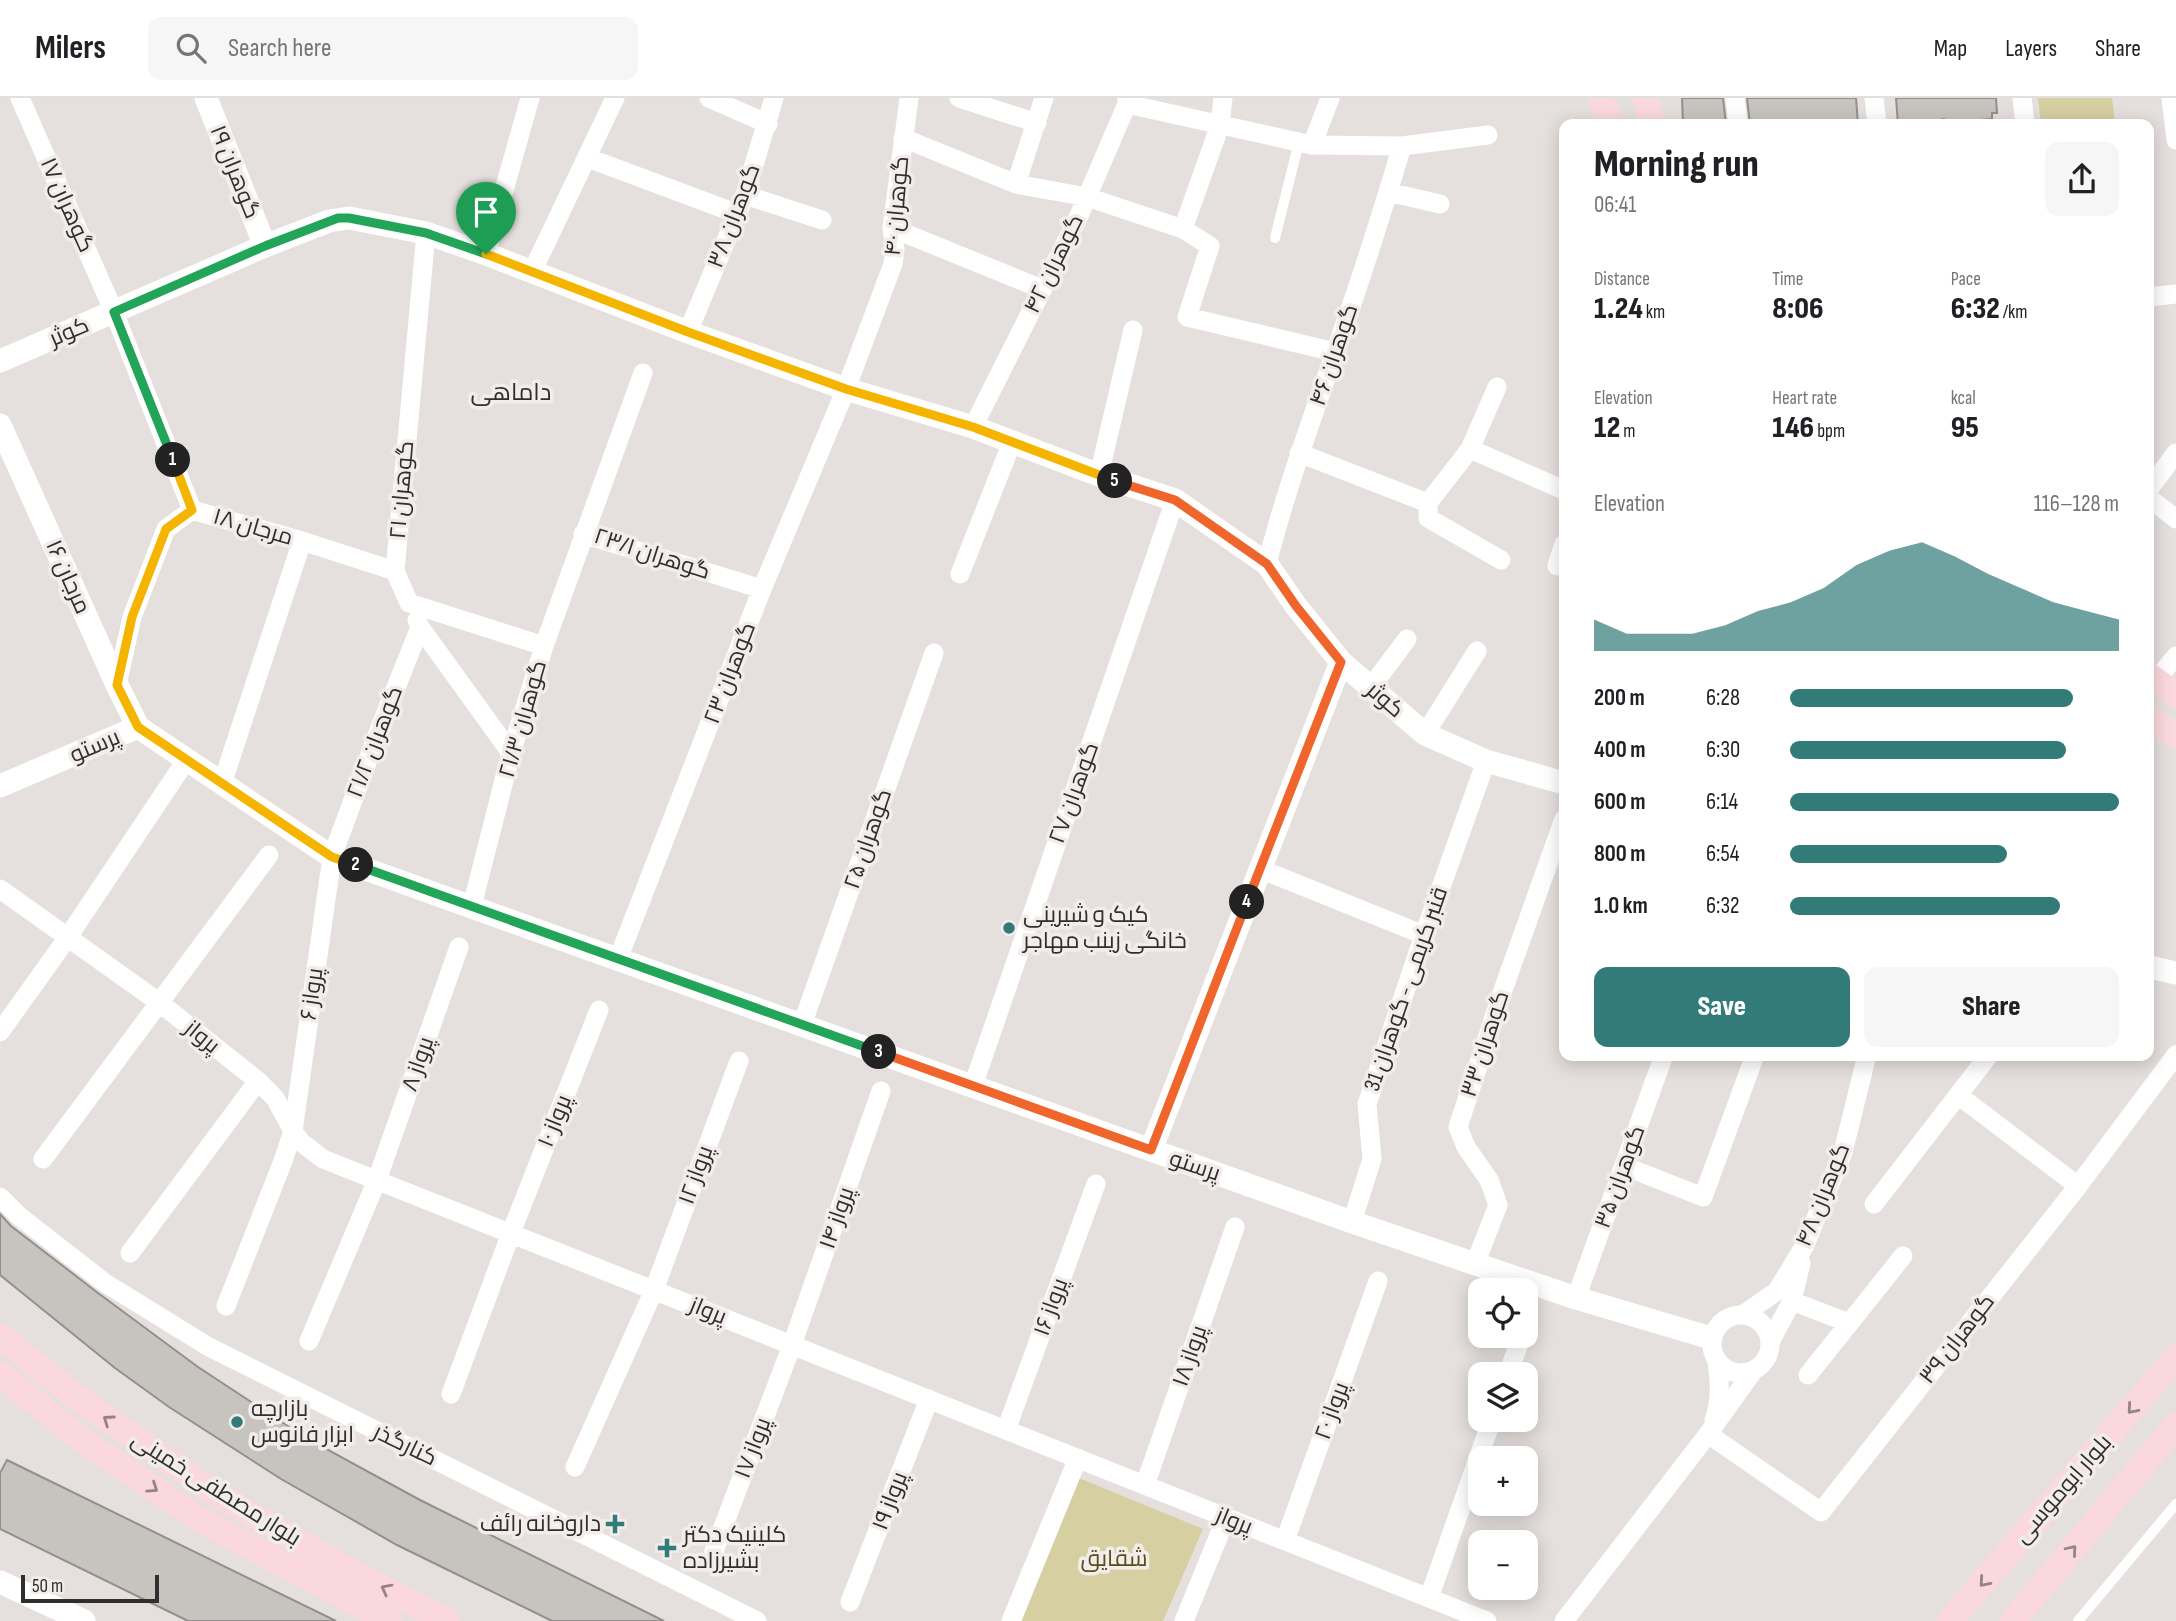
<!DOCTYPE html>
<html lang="en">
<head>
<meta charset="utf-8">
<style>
	body { margin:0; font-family:"Sofia Sans Condensed",Cairo,sans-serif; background:#f6f6f6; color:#202124; height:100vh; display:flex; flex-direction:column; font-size:26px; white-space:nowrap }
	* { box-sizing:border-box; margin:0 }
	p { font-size:23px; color:#757577 }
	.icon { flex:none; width:38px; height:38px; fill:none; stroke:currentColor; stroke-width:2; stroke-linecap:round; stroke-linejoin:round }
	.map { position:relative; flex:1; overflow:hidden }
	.side { position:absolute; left:1559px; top:21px; width:595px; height:942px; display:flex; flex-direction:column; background:#fff; border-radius:14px; box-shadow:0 4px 18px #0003 }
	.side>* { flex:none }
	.fabs { position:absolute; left:1468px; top:1180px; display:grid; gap:14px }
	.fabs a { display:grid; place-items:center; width:70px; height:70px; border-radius:14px; background:#fff; box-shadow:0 4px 18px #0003; font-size:35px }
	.scale { position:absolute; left:21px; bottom:18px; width:138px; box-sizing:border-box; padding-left:7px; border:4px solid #302e2e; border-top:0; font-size:19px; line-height:24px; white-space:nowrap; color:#302e2e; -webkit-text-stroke:5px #f2edeb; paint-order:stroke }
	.pin { position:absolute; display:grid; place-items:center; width:60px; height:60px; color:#fff; margin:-72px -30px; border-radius:50% 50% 50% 0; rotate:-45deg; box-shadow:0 0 7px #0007 }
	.pin .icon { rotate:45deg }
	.km { position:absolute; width:35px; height:35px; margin:-18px; border-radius:50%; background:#222; color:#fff; font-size:19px; line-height:35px; text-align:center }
	.round { display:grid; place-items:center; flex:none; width:74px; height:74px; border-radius:14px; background:#f6f6f6 }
	.overview { display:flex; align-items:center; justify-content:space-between; height:119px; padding:0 35px }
	h1 { font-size:38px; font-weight:800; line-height:52px }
	.stats { display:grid; grid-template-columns:repeat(3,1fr); gap:10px; height:119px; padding:7px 35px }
	.stats div { display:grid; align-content:center }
	.stats b { font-size:30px; font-weight:800 }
	.stats small { font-size:19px; font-weight:400 }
	.stats p { font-size:19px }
	.chart { height:196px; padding:14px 35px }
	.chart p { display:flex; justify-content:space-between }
	.chart svg { width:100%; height:126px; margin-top:7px; fill:#327b78; opacity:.7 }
	.primary-button { display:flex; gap:14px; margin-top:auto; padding:14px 35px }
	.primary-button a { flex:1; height:80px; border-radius:14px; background:#327b78; color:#fff; font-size:28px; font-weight:800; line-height:80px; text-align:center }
	.primary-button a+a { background:#f6f6f6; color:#202124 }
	ul { padding:0 35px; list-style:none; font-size:23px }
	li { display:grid; grid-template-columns:112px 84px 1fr; align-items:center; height:52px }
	li i { height:18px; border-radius:9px; background:#327b78 }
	header { display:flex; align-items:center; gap:42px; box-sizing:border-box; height:98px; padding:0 35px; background:#fff; border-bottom:2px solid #e0e0e0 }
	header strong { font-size:33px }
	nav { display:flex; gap:38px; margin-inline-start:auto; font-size:24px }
	.search { width:490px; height:63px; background:#f6f6f6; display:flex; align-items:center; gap:18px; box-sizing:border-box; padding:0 24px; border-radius:14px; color:#757577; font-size:26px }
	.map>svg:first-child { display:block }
	.green { fill:#d5cfa1 }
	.building { fill:#c7c4c0; stroke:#928f8c; stroke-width:2 }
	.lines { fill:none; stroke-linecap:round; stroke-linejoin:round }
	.service { stroke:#fff; stroke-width:10 }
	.minor { stroke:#fff; stroke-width:19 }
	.tertiary { stroke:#fff; stroke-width:23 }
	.secondary { stroke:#fad8dd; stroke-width:26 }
	.oneway { stroke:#958386 }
	.split-1-casing { stroke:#fff; stroke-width:14 }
	.split-2-casing { stroke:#fff; stroke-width:14 }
	.split-3-casing { stroke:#fff; stroke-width:14 }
	.split-4-casing { stroke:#fff; stroke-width:14 }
	.split-5-casing { stroke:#fff; stroke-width:14 }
	.split-6-casing { stroke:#fff; stroke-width:14 }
	.split-1 { stroke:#22a559; stroke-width:9 }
	.split-2 { stroke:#f5b400; stroke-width:9 }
	.split-3 { stroke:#22a559; stroke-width:9 }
	.split-4 { stroke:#f0652b; stroke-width:9 }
	.split-5 { stroke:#f0652b; stroke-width:9 }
	.split-6 { stroke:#f5b400; stroke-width:9 }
	.poi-dot { fill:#327b78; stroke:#f2edeb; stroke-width:2.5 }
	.labels { text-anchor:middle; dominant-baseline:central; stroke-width:7; stroke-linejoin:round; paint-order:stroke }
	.street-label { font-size:23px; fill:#302e2e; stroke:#f2edeb }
	.poi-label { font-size:23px; fill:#302e2e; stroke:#f2edeb; text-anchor:start }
	.park-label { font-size:23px; fill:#554e1b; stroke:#f2edeb }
	.neighbourhood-label { font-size:24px; fill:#302e2e; stroke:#f2edeb }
</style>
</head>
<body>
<header>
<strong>Milers</strong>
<div class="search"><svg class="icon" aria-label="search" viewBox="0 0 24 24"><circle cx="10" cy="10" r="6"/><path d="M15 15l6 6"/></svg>Search here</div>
<nav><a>Map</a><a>Layers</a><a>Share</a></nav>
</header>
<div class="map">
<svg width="2176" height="1523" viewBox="0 0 2176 1523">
	<rect width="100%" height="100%" fill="#e5e0de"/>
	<path class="green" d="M2038 0H2112L2115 26H2041Z
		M1079 1380 1203 1431 1163 1523H1022Z"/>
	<path class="building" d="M1682 0H1723L1726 26H1683Z
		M1747 0H1856L1858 26H1750Z
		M1896 0H1996L1997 15H1992V21L1956 24 1943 21 1936 26H1898Z
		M0 1116 11 1128 98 1195 198 1269 306 1340 420 1402 664 1523H552L397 1447 281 1381 169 1309 115 1270 0 1177Z
		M7 1362 336 1523H188L0 1431V1375Z"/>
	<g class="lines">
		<path class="service" d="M1275 140 1299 44
			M2078 1523 2176 1406"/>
		<path class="minor" d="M20 0 114 214 192 412 302 443 395 473
			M709 0 768 26
			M959 0 1037 25
			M1044 0 1016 86 1087 99 1183 131
			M1223 0 1220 27 1183 131 1210 148 1187 219 1335 254
			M1735 0 1738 26
			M1874 0 1877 26
			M2022 0 2025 26
			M2171 0 2176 42
			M1127 6 1312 47 1402 48 1488 37
			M903 40 1016 86
			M1312 47 1330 0
			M588 60 738 116
			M1388 94 1440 106
			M745 97 822 122
			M892 130 1042 191
			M426 135 395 473 409 505 544 548
			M486 156 530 0
			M532 174 615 0
			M2149 199 2176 196
			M688 234 745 97 774 0
			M973 329 1078 120 1127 6V0
			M1470 351 1564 392
			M1299 355 1428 405V420L1501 462
			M1099 377 1133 232
			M2149 391 2176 355
			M2149 400 2176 421
			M1428 405 1470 351 1497 289
			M583 436 762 491
			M1267 466C1285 395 1310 326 1334 257 1359 188 1381 118 1402 48
			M1557 468 1564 446
			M960 476 1012 344
			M417 522 420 529 511 655
			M2155 583 2176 558
			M117 587 132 519 166 431 192 412
			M1371 589 1407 541
			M1425 636 1477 553
			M222 686 302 443
			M1260 771 1424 837
			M0 791 160 905 258 983 275 1000 293 1033 301 1044 323 1061 1487 1523
			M472 808 511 655 544 548 643 275
			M618 861 762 491 846 291 893 166 895 152 892 130 909 0
			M802 927 934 555
			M0 934 68 839 187 661
			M973 988 1175 402
			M1958 997 2078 1088
			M43 1061 269 757
			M1624 1068 1703 1099 1755 957
			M0 1099 19 1118 105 1185 209 1249 757 1523
			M1874 1106 1989 957
			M1352 1124 1372 1061 1367 1006 1424 837 1486 663
			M130 1155 258 983
			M1475 1166 1498 1107 1489 1082 1466 1049 1458 1029 1503 892 1564 721
			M1576 1200 1664 957
			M1792 1203 1849 1225
			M226 1208 283 1063 293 1033 332 759 376 640 420 529
			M1744 1216 1777 1193 1805 1147 1843 1054 1867 957
			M1712 1246a29 29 0 1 1 58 0a29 29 0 1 1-58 0Z
			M309 1243 377 1082 459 849
			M1770 1244 1792 1203 1801 1165
			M1508 1276 1522 1237
			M1808 1277 1903 1158
			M451 1296 511 1135 599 912
			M1714 1322C1721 1303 1720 1285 1717 1264
			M1006 1332 1096 1086
			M1708 1336 1821 1414 2078 1088 2176 957
			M575 1369 654 1192 739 963
			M1145 1387 1235 1129
			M1285 1443 1378 1183
			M714 1453 792 1247 881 993
			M1429 1500 1492 1321
			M850 1504 929 1301
			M1011 1523 1078 1360
			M1184 1523 1226 1420
			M1564 1523 1708 1336 1754 1272"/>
		<path class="tertiary" d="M206 0 265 148
			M0 263 265 148 329 123 349 120 426 135 486 156 688 234 846 291 973 329 1099 377 1175 402 1267 466 1296 508 1341 564 1425 636 1486 663 1564 685
			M0 327 117 587 138 629
			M0 688 138 629 332 759 1352 1124 1576 1200 1711 1240
			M2149 869 2176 875
			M1151 1052 1341 564
			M0 1484 84 1523"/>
		<path class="secondary" d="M1601 0 1611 26
			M1645 0 1652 26
			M2149 578 2176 597
			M2149 620 2176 637
			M0 1238 84 1305 213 1394 343 1469 446 1523
			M0 1276 82 1342 197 1420 389 1523
			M1950 1523 2176 1259
			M2013 1523 2176 1327"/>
	</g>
	<defs><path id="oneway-chevron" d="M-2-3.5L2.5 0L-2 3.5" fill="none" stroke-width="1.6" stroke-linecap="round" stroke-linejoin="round" transform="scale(1.75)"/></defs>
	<g class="oneway">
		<use href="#oneway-chevron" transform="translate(2132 1311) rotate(131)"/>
		<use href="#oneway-chevron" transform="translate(108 1322) rotate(-145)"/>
		<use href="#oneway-chevron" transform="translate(153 1390) rotate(34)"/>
		<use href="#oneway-chevron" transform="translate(2072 1452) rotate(-50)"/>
		<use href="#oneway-chevron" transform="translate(1984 1484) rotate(131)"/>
		<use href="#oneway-chevron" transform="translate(386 1491) rotate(-152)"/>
	</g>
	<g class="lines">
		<defs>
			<path id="split-1" d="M173 362 114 214 265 148 338 120H349L426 135 486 156"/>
			<path id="split-2" d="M173 362 192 412 166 431 132 519 117 587 138 629 332 759 356 767"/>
			<path id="split-3" d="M356 767 879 954"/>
			<path id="split-4" d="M879 954 1151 1052 1247 804"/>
			<path id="split-5" d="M1115 383 1175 402 1267 466 1296 508 1341 564 1247 804"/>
			<path id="split-6" d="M486 156 688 234 846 291 973 329 1115 383"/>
		</defs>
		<use href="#split-1" class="split-1-casing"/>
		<use href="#split-2" class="split-2-casing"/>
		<use href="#split-3" class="split-3-casing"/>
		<use href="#split-4" class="split-4-casing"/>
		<use href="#split-5" class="split-5-casing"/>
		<use href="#split-6" class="split-6-casing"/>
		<use href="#split-1" class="split-1"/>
		<use href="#split-2" class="split-2"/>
		<use href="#split-3" class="split-3"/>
		<use href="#split-4" class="split-4"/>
		<use href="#split-5" class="split-5"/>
		<use href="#split-6" class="split-6"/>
	</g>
	<g class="poi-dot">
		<circle cx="1009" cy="830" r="7"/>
		<circle cx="237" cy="1324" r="7"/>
		<path d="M611.5 1415.5h7v7h7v7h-7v7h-7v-7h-7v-7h7z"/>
		<path d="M663.5 1439.5h7v7h7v7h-7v7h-7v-7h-7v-7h7z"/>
	</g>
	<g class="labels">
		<g class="street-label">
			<text transform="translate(235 74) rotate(68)">گوهران ۱۹</text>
			<text transform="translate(67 107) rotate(66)">گوهران ۱۷</text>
			<text transform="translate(897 108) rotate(-85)">گوهران ۴۰</text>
			<text transform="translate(734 118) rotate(-69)">گوهران ۳۸</text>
			<text transform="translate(1054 166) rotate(-64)">گوهران ۴۲</text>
			<text transform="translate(69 234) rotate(-23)">کوثر</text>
			<text transform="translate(1334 257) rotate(-71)">گوهران ۴۶</text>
			<text transform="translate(402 392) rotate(-85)">گوهران ۲۱</text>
			<text transform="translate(253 429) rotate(16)">مرجان ۱۸</text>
			<text transform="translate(652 456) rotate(18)">گوهران ۲۳/۱</text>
			<text transform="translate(68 479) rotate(66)">مرجان ۱۶</text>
			<text transform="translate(730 575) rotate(-69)">گوهران ۲۳</text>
			<text transform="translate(1385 602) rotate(41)">کوثر</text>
			<text transform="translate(523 621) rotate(-74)">گوهران ۲۱/۳</text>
			<text transform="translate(375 644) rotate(-69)">گوهران ۲۱/۲</text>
			<text transform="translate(95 648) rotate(-23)">پرستو</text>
			<text transform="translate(1074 695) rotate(-70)">گوهران ۲۷</text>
			<text transform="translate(868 741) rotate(-71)">گوهران ۲۵</text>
			<text transform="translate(1406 891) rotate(-71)">قنبر کریمی - گوهران 31</text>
			<text transform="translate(312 896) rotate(-82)">پرواز ۶</text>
			<text transform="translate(202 939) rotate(39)">پرواز</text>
			<text transform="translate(1485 946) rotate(-72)">گوهران ۳۳</text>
			<text transform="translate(418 966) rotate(-71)">پرواز ۸</text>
			<text transform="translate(555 1023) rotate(-68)">پرواز ۱۰</text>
			<text transform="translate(1195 1068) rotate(19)">پرستو</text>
			<text transform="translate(696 1077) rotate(-70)">پرواز ۱۲</text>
			<text transform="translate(1620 1079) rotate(-70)">گوهران ۳۵</text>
			<text transform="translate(1823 1097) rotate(-68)">گوهران ۴۸</text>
			<text transform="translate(837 1120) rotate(-71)">پرواز ۱۴</text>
			<text transform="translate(1051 1209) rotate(-70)">پرواز ۱۶</text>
			<text transform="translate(708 1213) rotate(22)">پرواز</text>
			<text transform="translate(1957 1241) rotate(-52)">گوهران ۳۹</text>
			<text transform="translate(1190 1258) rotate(-71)">پرواز ۱۸</text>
			<text transform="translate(1332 1313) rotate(-70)">پرواز ۲۰</text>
			<text transform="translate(405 1347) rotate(26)">کنارگذر</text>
			<text transform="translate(753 1350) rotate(-69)">پرواز ۱۷</text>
			<text transform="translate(216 1391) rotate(32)">بلوار مصطفی خمینی</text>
			<text transform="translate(2063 1391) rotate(-49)">بلوار ابوموسی</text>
			<text transform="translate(890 1403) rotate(-69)">پرواز ۱۹</text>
			<text transform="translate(1234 1423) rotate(22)">پرواز</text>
		</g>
		<g class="poi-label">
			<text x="1023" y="817">کیک و شیرینی<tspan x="1023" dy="26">خانگی زینب مهاجر</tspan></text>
			<text x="251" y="1311">بازارچه<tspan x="251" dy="26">ابزار فانوس</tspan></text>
			<text x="601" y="1426" text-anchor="end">داروخانه رائف</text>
			<text x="683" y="1437">کلینیک دکتر<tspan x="683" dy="26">بشیرزاده</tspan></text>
		</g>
		<g class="park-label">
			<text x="1114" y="1461">شقایق</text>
		</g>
		<g class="neighbourhood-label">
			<text x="511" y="294">داماهی</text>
		</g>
	</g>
</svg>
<div class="fabs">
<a><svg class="icon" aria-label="locate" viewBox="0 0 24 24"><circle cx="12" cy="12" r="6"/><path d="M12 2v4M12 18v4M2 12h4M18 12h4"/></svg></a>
<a><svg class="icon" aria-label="layers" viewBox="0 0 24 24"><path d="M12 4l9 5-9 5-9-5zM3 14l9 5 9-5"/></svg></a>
<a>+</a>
<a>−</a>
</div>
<div class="scale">50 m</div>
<div class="pin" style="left:486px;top:156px;background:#1e9e55"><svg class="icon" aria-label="arrive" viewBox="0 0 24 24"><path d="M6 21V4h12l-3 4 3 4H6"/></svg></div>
<b class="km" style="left:173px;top:362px">1</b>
<b class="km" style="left:356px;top:767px">2</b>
<b class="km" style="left:879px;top:954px">3</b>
<b class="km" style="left:1247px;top:804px">4</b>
<b class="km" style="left:1115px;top:383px">5</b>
<section class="side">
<div class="overview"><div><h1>Morning run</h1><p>06:41</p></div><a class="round"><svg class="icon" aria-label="share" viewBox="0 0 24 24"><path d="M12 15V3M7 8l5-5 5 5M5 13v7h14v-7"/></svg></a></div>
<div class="stats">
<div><p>Distance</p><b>1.24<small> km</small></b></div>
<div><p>Time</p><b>8:06</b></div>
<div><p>Pace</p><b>6:32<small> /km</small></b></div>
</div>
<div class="stats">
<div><p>Elevation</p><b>12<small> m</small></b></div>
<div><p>Heart rate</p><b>146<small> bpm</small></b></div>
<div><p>kcal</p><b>95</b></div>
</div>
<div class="chart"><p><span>Elevation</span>116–128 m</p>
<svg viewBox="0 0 160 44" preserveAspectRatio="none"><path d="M0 44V33L10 38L20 38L30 38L40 35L50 30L60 27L70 22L80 14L90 9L100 6L110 11L120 17L130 22L140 27L150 30L160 33V44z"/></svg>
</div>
<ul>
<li><b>200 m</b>6:28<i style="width:86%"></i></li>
<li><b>400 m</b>6:30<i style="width:84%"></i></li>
<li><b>600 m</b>6:14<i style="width:100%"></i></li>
<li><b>800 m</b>6:54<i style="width:66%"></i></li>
<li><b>1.0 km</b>6:32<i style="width:82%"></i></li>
</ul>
<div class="primary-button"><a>Save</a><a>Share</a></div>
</section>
</div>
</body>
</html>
